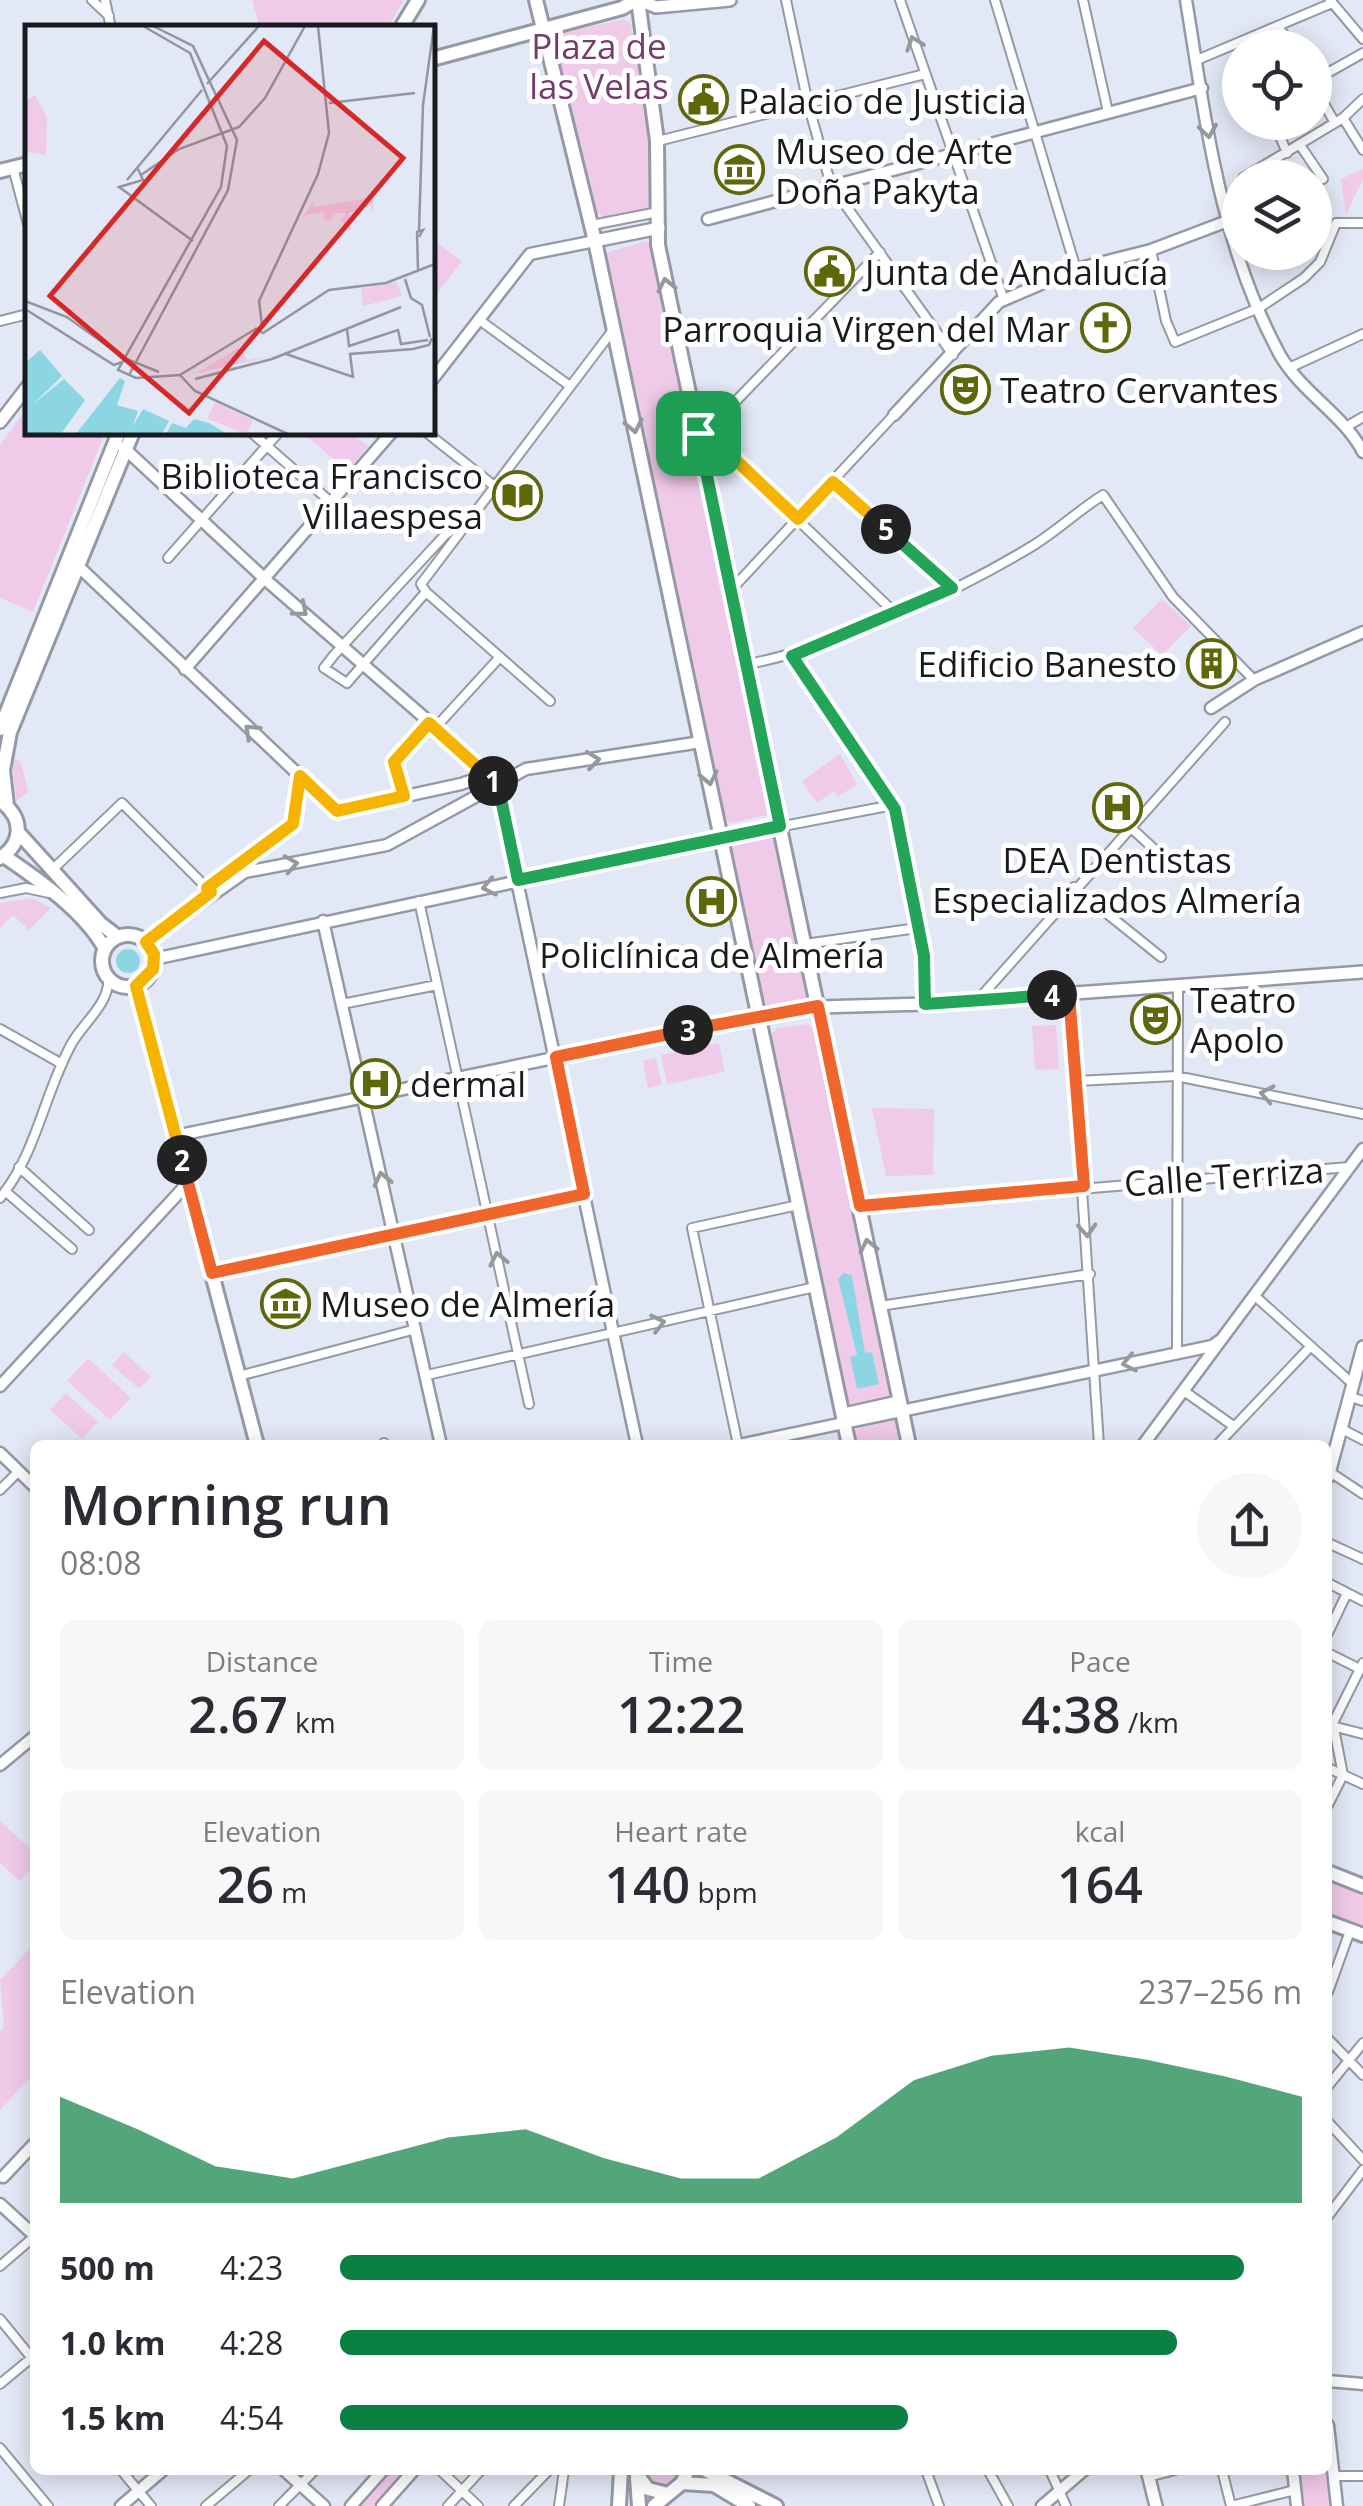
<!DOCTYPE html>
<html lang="en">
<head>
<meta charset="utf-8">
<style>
	body { margin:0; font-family:"Open Sans",sans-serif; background:#f7f7f7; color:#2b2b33; height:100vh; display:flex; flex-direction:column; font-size:38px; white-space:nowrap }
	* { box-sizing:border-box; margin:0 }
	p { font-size:32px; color:#7c7c81 }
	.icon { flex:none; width:55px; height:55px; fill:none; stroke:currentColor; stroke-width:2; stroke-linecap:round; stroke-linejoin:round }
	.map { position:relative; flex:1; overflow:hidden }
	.sheet { position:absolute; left:30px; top:1440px; width:1302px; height:1035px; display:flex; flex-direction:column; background:#fff; border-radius:15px; box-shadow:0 5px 25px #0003 }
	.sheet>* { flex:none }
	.tools { position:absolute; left:1222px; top:30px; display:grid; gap:20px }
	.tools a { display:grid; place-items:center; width:110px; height:110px; border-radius:50%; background:#fff; box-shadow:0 5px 25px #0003; font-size:50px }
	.pin { position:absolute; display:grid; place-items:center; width:85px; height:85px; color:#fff; margin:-42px; border-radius:20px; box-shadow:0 5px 15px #0006 }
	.km { position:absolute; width:50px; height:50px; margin:-25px; border-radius:50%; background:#222; color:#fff; font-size:28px; line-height:50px; text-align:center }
	.round { display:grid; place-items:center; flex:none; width:105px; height:105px; border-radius:52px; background:#f7f7f7 }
	.summary { display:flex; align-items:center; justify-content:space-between; height:170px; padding:0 30px }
	h1 { font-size:55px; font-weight:600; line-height:75px }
	.metrics { display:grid; grid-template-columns:repeat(3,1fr); gap:15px; height:170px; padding:10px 30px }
	.metrics div { display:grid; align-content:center; border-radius:15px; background:#f7f7f7; text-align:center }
	.metrics b { font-size:50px; font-weight:600 }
	.metrics small { font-size:28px; font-weight:400 }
	.metrics p { font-size:28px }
	.chart { height:280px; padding:20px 30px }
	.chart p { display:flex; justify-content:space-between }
	.chart svg { width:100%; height:180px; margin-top:10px; fill:#0b8043; opacity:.7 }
	ul { padding:0 30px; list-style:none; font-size:32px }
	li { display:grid; grid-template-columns:160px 120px 1fr; align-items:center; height:75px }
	li i { height:25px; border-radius:12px; background:#0b8043 }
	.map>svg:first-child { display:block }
	.green { fill:#f0cae9; fill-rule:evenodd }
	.water { fill:#8bd6e2 }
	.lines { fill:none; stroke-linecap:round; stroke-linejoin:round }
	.minor-casing { stroke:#9499a6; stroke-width:12 }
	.tertiary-casing { stroke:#9499a6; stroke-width:15 }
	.secondary-casing { stroke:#9499a6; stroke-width:16 }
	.primary-casing { stroke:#9499a6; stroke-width:18 }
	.minor { stroke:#fff; stroke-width:8 }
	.tertiary { stroke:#fff; stroke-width:10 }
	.secondary { stroke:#fff; stroke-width:11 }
	.primary { stroke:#fff; stroke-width:12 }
	.oneway { stroke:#97989a }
	.split-1-casing { stroke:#fff; stroke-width:20 }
	.split-2-casing { stroke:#fff; stroke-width:20 }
	.split-3-casing { stroke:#fff; stroke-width:20 }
	.split-4-casing { stroke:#fff; stroke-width:20 }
	.split-5-casing { stroke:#fff; stroke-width:20 }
	.split-6-casing { stroke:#fff; stroke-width:20 }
	.split-1 { stroke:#22a559; stroke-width:12 }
	.split-2 { stroke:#f5b400; stroke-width:12 }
	.split-3 { stroke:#f0652b; stroke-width:12 }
	.split-4 { stroke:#f0652b; stroke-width:12 }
	.split-5 { stroke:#22a559; stroke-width:12 }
	.split-6 { stroke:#f5b400; stroke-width:12 }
	.labels { text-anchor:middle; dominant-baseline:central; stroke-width:10; stroke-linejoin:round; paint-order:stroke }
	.park-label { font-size:35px; fill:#763b6d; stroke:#fff }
	.poi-label { font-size:35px; fill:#181a1f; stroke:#fff; text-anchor:start }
	.street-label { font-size:35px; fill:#181a1f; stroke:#fff }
	.inset-river { fill:none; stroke:#8bd6e2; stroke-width:5 }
	.inset-road { fill:none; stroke:#9296a0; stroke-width:2.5 }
	.view { fill:#d62828; fill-opacity:0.15; stroke:#d62828; stroke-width:5 }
	.inset-edge { fill:none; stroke:#181a1f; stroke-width:5 }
</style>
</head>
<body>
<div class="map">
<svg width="1363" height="2506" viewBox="0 0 1363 2506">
	<rect width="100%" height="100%" fill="#e3e8f6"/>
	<path class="green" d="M252 0H404L388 27 260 28Z
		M624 19 631 24C641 84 659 148 650 208L605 218 594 211 554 41 558 34Z
		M1363 169V179L1346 215 1341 179Z
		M433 240 462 261 433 299 432 240Z
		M646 241 654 246 771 814 732 823 725 820 605 253Z
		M27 408 28 432 105 433 33 612 0 598V445Z
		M303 433H351L368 446 347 471Z
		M1162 599 1191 626 1162 655 1133 628Z
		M840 754 857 784 838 797 834 791 817 803 802 781Z
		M12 758 21 762 28 792 16 801Z
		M770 832 775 836 809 995C802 1007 774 1013 763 1003L755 969 734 962 741 905 730 846 737 839Z
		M32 898 51 908 29 930 13 915 0 928V903Z
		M808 1024 817 1031 893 1395 854 1408 847 1401 770 1036 777 1028ZM849 1276 865 1354 872 1353 879 1383 857 1389 851 1357 857 1355 838 1279Z
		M1056 1025 1059 1069 1035 1070 1032 1026Z
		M719 1043 725 1072 667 1084 661 1055Z
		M656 1058 662 1085 648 1088 643 1061Z
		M872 1108 934 1109 933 1175 886 1176Z
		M124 1352 151 1377 139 1389 112 1365Z
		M88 1358 131 1398 110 1420 67 1381Z
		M66 1393 98 1422 82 1439 50 1410Z
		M894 1418 900 1422 901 1445H856L854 1433 859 1425Z
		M0 1821 35 1853V1864L20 1881 0 1863Z
		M1328 1879 1363 1892V1929L1328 1916Z
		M35 1943V2072L0 2110V2031L4 2027 0 1980Z
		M1328 2459 1333 2506H1300L1296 2470H1328Z
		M389 2470H405L373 2506H356Z
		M644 2470H690L676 2489 653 2487Z"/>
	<path class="water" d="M116 961a12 12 0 1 1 24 0a12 12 0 1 1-24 0Z
		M844 1273 852 1276 865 1353 872 1352 879 1384 857 1389 850 1357 857 1355 838 1279Z"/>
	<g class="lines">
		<defs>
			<path id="minor" d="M92 0 109 16
				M105 0 111 28
				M786 0 808 104 831 185 953 355
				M900 0 1004 300
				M995 0 1076 269
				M1083 0 1108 112
				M1330 0 1363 39
				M1278 26 1293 48
				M1197 60 1332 3
				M1315 80 1363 53
				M1315 88 1335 123
				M1343 118 1363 150
				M1274 122 1287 153
				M658 141 925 74
				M1300 145 1323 179
				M13 168 28 224
				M1243 178 1343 118 1363 99
				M592 225 658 212
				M1151 250 1166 321 1175 342 1259 308 1304 278 1320 262 1336 223H1363
				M478 319 570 386
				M0 321 28 314
				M1289 368 1363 334
				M1346 427 1363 417
				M251 432 333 504
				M426 432 493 485
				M706 432 895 613
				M706 432 880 252
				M833 482 952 588
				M468 518 445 535 334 655 324 668 347 683 426 592 421 584 613 330
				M168 558 279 432
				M732 589 894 415
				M426 592 550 701
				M793 656 895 809 924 956 925 1004
				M748 664C837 647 955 593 1034 545 1058 530 1079 510 1103 495L1173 597 1254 680
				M435 728 500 657
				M404 796 394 762 429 723
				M1129 826 1177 870
				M721 838 893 805
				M51 871 122 803 207 888
				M1074 887 1161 957
				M0 893 26 888 49 893
				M419 901 529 1404
				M805 944 917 928
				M1069 994 1099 1445
				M977 1001 1225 722
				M342 1004 437 985
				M0 1029 62 1064
				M1076 1081 1176 1076 1363 1114
				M19 1167 89 1230
				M5 1191 72 1249
				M0 1198C37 1153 44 1093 72 1043 84 1022 111 1002 108 977
				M860 1207 1349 1167
				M212 1273 584 1193
				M1255 1296 1354 1385
				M880 1306 1090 1274
				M1177 1353 1178 986
				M427 1375 815 1287
				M239 1376 416 1329
				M1184 1391 1232 1425
				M1351 1397 1363 1401
				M1342 1429 1363 1440
				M384 1443V1445
				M738 1445 692 1228 798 1205
				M1217 1445 1311 1346
				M1330 1472 1363 1494
				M0 1490 19 1471
				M1328 1543 1363 1559
				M1328 1583 1363 1601
				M1328 1633 1347 1593
				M1328 1653 1360 1669
				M1328 1725 1363 1734
				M1328 1768 1363 1784
				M1328 1805 1343 1775 1333 1723 1363 1663
				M1328 1992 1350 1931
				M1328 2039 1363 2075
				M1328 2086 1363 2043
				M1328 2122 1363 2160
				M1328 2216 1363 2170
				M0 2266 35 2236
				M0 2319 35 2362
				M0 2384 35 2355
				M0 2448 48 2506
				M121 2470 151 2506
				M440 2470 478 2506
				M926 2470 939 2506
				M988 2470 1008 2506
				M1050 2470 1066 2506
				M1222 2470 1231 2506
				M1333 2476H1363
				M1148 2477 1175 2470
				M206 2506 249 2470
				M279 2506 315 2470
				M448 2506 481 2470
				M514 2506 548 2471
				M559 2506 564 2470
				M1231 2506 1295 2490"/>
			<path id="tertiary" d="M1186 0C1206 122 1220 245 1280 355 1302 393 1344 415 1363 452
				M708 219 1202 88
				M432 380 530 254 595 241
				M894 415 999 302 1076 269 1151 250 1225 222
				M123 447 266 580 472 759 497 787 637 1445
				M78 566 337 811 461 784 478 778 483 770
				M185 669 392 432
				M1211 708 1254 680 1363 632
				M208 887 293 824 300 777
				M323 921 441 1445
				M146 942 245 872 387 845 526 769 701 742
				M154 959 721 838
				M175 1136 758 1016
				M0 1386 188 1183
				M842 1414 900 1401
				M739 1445 1212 1346 1222 1339
				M1143 1445 1363 1149
				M0 1453 35 1487
				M0 1765 35 1736
				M3 2177 35 2143
				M0 2204 35 2236
				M1328 2381 1363 2384
				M1328 2425 1337 2506
				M284 2470 324 2506
				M1293 2470 1297 2506
				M121 2506 163 2470
				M351 2506 383 2470
				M382 2506 414 2470
				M1042 2506 1084 2470"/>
			<path id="secondary" d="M639 0 656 7 730 0
				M595 241 659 228
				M0 422 28 386
				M758 1016 818 1007 925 1004 1363 972
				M1328 1477 1363 1347
				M1147 2470 1156 2506"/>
			<path id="primary" d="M536 0 595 241 849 1445
				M638 0 657 141 658 245 909 1445
				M401 28 418 0
				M432 59 622 8 636 0
				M0 171 28 164
				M0 729 119 432
				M7 806 3 770 10 732 133 432
				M18 832 101 924 118 937
				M4 856C39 880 84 911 105 949
				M0 858C22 844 24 820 3 803
				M102 961a26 26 0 1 1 52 0a26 26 0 1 1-52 0Z
				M136 985 257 1445
				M1328 1872 1363 1886
				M1328 1922 1363 1935
				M634 2470 648 2489 664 2493
				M705 2470 776 2506
				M637 2478 639 2506
				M682 2483 714 2485 749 2506
				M619 2506 621 2470
				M654 2506 682 2483 688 2470"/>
		</defs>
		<use href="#minor" class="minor-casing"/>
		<use href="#tertiary" class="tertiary-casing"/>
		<use href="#secondary" class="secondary-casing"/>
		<use href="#primary" class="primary-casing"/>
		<use href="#minor" class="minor"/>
		<use href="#tertiary" class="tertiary"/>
		<use href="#secondary" class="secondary"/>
		<use href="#primary" class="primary"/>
	</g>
	<defs><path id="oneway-chevron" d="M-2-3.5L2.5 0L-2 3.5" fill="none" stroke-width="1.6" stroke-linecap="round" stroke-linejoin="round" transform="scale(2.5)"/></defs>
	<g class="oneway">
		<use href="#oneway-chevron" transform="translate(914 43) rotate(-109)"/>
		<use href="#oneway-chevron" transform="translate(1208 131) rotate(82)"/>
		<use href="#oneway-chevron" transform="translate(666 285) rotate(-102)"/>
		<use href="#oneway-chevron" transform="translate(634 426) rotate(78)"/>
		<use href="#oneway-chevron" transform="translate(301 610) rotate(40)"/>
		<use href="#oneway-chevron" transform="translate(251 731) rotate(-137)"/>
		<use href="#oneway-chevron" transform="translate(593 760) rotate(-7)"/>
		<use href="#oneway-chevron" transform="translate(709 778) rotate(78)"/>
		<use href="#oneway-chevron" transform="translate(291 864) rotate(-10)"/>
		<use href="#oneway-chevron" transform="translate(489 887) rotate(168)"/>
		<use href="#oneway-chevron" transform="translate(1267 1094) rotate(-169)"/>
		<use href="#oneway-chevron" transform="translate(382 1179) rotate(-103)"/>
		<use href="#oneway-chevron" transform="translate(1087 1230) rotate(86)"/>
		<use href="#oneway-chevron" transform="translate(868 1246) rotate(-102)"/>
		<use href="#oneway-chevron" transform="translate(498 1259) rotate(-102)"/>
		<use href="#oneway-chevron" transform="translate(658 1323) rotate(-13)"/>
		<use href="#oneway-chevron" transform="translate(1129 1363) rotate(168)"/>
	</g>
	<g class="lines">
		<defs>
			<path id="split-1" d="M493 781 501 799 518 880 780 826 698 433"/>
			<path id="split-2" d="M182 1160 136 986 153 969 154 954 146 942 211 892 207 888 293 824 300 776 337 811 404 796 394 762 429 723 493 781"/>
			<path id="split-3" d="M182 1160 212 1273 584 1194 556 1057 688 1030"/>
			<path id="split-4" d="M688 1030 818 1006 860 1206 1084 1186 1069 994 1052 995"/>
			<path id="split-5" d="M886 529 952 588 792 656 895 809 924 956 925 1004 1052 995"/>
			<path id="split-6" d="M698 433 706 432 798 519 833 482 886 529"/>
		</defs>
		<use href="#split-1" class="split-1-casing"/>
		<use href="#split-2" class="split-2-casing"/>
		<use href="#split-3" class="split-3-casing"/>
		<use href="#split-4" class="split-4-casing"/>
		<use href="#split-5" class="split-5-casing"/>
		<use href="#split-6" class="split-6-casing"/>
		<use href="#split-1" class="split-1"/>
		<use href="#split-2" class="split-2"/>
		<use href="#split-3" class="split-3"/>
		<use href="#split-4" class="split-4"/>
		<use href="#split-5" class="split-5"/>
		<use href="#split-6" class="split-6"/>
	</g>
	<defs>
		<symbol id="civic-ring" viewBox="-11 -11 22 22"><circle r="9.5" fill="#fff" stroke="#5e6709" stroke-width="1.5"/><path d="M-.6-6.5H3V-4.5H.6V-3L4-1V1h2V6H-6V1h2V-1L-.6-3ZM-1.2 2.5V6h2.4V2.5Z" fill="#5e6709"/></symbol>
		<symbol id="museum-ring" viewBox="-11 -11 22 22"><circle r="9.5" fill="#fff" stroke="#5e6709" stroke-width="1.5"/><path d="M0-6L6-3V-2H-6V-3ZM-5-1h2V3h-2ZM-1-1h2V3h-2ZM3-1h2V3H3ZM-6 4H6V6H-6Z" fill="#5e6709"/></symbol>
		<symbol id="church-ring" viewBox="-11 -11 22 22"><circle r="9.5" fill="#fff" stroke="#5e6709" stroke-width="1.5"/><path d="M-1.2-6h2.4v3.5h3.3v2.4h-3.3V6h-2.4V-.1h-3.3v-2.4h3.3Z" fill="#5e6709"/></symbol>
		<symbol id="theatre-ring" viewBox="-11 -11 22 22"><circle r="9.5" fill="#fff" stroke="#5e6709" stroke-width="1.5"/><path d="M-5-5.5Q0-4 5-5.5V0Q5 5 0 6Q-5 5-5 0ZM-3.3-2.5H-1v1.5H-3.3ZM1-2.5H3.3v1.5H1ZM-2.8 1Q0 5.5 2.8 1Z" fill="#5e6709"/></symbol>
		<symbol id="library-ring" viewBox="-11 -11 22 22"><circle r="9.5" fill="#fff" stroke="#5e6709" stroke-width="1.5"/><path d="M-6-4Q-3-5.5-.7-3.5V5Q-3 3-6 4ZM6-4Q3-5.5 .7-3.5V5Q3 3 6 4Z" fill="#5e6709"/></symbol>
		<symbol id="building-ring" viewBox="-11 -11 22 22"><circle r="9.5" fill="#fff" stroke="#5e6709" stroke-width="1.5"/><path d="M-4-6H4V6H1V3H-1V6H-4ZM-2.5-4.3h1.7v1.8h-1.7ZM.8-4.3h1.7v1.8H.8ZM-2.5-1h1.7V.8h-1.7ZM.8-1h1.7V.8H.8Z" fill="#5e6709"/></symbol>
		<symbol id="hospital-ring" viewBox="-11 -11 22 22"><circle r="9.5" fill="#fff" stroke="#5e6709" stroke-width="1.5"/><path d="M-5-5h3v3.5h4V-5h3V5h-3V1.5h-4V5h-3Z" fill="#5e6709"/></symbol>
	</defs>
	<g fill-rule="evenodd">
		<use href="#civic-ring" x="676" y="72" width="55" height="55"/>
		<use href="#museum-ring" x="712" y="142" width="55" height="55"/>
		<use href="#civic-ring" x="802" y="244" width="55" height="55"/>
		<use href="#church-ring" x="1078" y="300" width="55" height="55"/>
		<use href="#theatre-ring" x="938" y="362" width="55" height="55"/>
		<use href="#library-ring" x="490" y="468" width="55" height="55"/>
		<use href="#building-ring" x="1184" y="636" width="55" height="55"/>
		<use href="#hospital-ring" x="1090" y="780" width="55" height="55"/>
		<use href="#hospital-ring" x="684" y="874" width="55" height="55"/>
		<use href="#theatre-ring" x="1128" y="992" width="55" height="55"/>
		<use href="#hospital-ring" x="348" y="1056" width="55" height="55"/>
		<use href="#museum-ring" x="258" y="1276" width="55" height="55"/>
	</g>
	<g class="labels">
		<g class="park-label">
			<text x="599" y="45">Plaza de<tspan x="599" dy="40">las Velas</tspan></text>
		</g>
		<g class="poi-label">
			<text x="738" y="100">Palacio de Justicia</text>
			<text x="775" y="150">Museo de Arte<tspan x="775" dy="40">Doña Pakyta</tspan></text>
			<text x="865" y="271">Junta de Andalucía</text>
			<text x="1070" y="328" text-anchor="end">Parroquia Virgen del Mar</text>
			<text x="1000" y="389">Teatro Cervantes</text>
			<text x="483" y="475" text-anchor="end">Biblioteca Francisco<tspan x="483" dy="40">Villaespesa</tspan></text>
			<text x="1177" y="663" text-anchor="end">Edificio Banesto</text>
			<text x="1117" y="859" text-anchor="middle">DEA Dentistas<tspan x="1117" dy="40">Especializados Almería</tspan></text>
			<text x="712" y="954" text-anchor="middle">Policlínica de Almería</text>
			<text x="1190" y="999">Teatro<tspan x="1190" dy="40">Apolo</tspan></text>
			<text x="410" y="1083">dermal</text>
			<text x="320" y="1303">Museo de Almería</text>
		</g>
		<g class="street-label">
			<text transform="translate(1224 1176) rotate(-4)">Calle Terriza</text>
		</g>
	</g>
	<g transform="translate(25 25)">
		<rect width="410" height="410" fill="#e3e8f6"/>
		<path d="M10 70 22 92 21 130 0 127V77ZM349 172 348 188 345 180 324 188 325 197H334L325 198 326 206 315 195 322 188H308L307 195H299V187L278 191 288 177 290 182ZM372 257 377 271 338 281 336 264ZM213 323 223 335 254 330 172 348ZM190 377 228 395 222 409 182 394Z" fill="#f0cae9"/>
		<path d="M15 325 37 351 7 380 39 354 60 375 36 409H0V338ZM95 353 100 356 92 380 113 386 108 401 118 384 144 396 137 409H51ZM169 394 184 398 202 409H141L147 398 161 403Z" fill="#8bd6e2"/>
		<path class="inset-river" d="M1 409 12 382 42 358M4 409 27 373M7 409 36 365M10 409 29 375"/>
		<path class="inset-road" d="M118 1 165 28 202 121 196 162 93 345 111 353 155 350M182 59 234 1M304 78 390 68M113 144 118 155 94 162 168 216M116 150 154 124 214 102 240 73 280 1M102 155 177 65M394 205 398 80 409 1M393 245 392 207 398 205 394 212M380 254 386 273 397 280 405 312M0 276 42 292 99 333 134 347M0 284 89 340 97 337M237 300 234 276 293 149 304 108 293 1M322 304 324 321 373 305 376 319 403 315M232 305 238 308 304 265 361 258 410 239M261 329 328 352 325 329 388 324 404 320 407 313M104 350 203 165 212 115 168 21 128 1M155 350 170 366 263 409M155 350 232 303M170 354 247 334 376 282"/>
		<path class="view" d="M239 16 378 133 164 388 25 271Z"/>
		<rect width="410" height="410" class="inset-edge"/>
	</g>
</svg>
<div class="tools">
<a><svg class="icon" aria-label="locate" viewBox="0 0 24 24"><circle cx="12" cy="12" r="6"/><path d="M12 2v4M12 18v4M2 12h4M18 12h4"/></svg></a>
<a><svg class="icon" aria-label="layers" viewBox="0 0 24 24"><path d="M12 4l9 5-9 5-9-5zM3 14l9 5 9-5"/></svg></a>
</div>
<div class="pin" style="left:698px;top:433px;background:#1e9e55"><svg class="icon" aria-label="arrive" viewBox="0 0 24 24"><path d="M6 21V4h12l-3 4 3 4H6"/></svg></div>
<b class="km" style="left:493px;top:781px">1</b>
<b class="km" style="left:182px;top:1160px">2</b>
<b class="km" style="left:688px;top:1030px">3</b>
<b class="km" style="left:1052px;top:995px">4</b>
<b class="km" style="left:886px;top:529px">5</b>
<section class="sheet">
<div class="summary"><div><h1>Morning run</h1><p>08:08</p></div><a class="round"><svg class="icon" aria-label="share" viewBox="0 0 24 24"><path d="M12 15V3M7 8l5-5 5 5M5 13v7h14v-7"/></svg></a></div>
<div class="metrics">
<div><p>Distance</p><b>2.67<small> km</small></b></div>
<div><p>Time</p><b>12:22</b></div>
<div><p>Pace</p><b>4:38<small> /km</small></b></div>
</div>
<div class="metrics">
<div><p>Elevation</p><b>26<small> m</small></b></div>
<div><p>Heart rate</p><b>140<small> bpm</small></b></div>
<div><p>kcal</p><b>164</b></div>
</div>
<div class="chart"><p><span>Elevation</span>237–256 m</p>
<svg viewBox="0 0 160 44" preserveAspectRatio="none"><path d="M0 44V18L10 26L20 35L30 38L40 33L50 28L60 26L70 33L80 38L90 38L100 28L110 14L120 8L130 6L140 9L150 13L160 18V44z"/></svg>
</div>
<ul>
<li><b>500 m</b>4:23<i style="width:94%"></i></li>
<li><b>1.0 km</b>4:28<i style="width:87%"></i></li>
<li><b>1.5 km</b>4:54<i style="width:59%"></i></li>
</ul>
</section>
</div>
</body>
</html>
